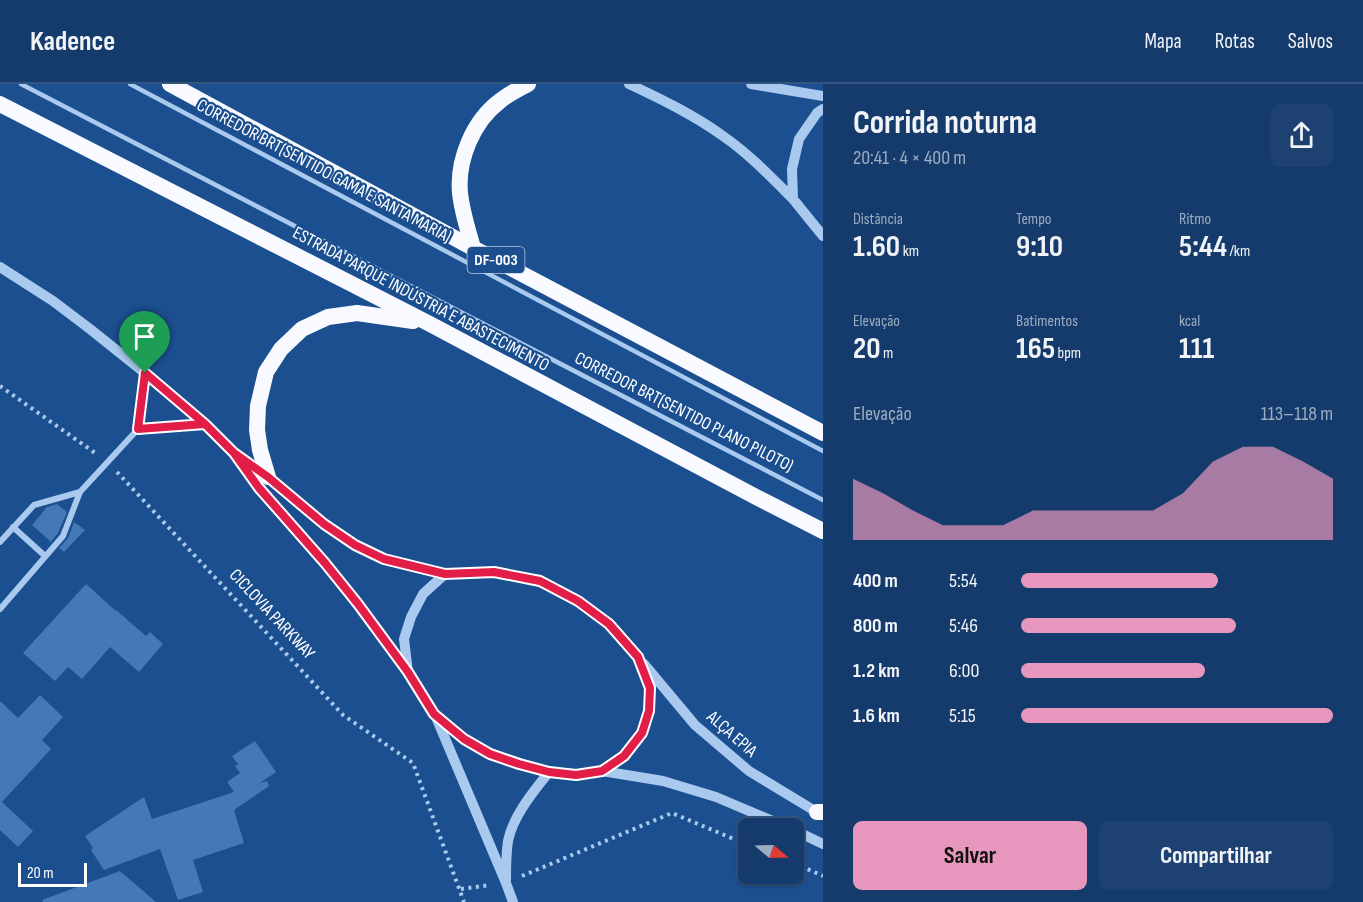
<!DOCTYPE html>
<html lang="pt">
<head>
<meta charset="utf-8">
<style>
	body { margin:0; font-family:"Sofia Sans Condensed",sans-serif; background:#1d4271; color:#f1f3f6; height:100vh; display:flex; flex-direction:column; font-size:22px; white-space:nowrap }
	* { box-sizing:border-box; margin:0 }
	p { font-size:20px; color:#9dadc1 }
	.icon { flex:none; width:33px; height:33px; fill:none; stroke:currentColor; stroke-width:2; stroke-linecap:round; stroke-linejoin:round }
	.map { position:relative; flex:1; overflow:hidden }
	.details { display:flex; flex-direction:column; background:#143b6b; width:540px }
	.details>* { flex:none }
	.needle { width:39px; rotate:109deg }
	.controls { position:absolute; left:738px; top:734px; display:grid; gap:12px }
	.controls a { display:grid; place-items:center; width:66px; height:66px; border-radius:9px; background:#143b6b; box-shadow:0 2px 4px #0004,0 0 0 2px #33557e; font-size:30px }
	.scale { position:absolute; left:18px; bottom:15px; width:69px; box-sizing:border-box; padding-left:6px; border:3px solid #fff; border-top:0; font-size:16px; line-height:21px; white-space:nowrap; color:#fff; -webkit-text-stroke:4px #1b4f8f; paint-order:stroke }
	.pin { position:absolute; display:grid; place-items:center; width:51px; height:51px; color:#fff; margin:-62px -26px; border-radius:50% 50% 50% 0; rotate:-45deg; box-shadow:0 0 6px #0007 }
	.pin .icon { rotate:45deg }
	.round { display:grid; place-items:center; flex:none; width:63px; height:63px; border-radius:9px; background:#1d4271 }
	.head { display:flex; align-items:center; justify-content:space-between; height:102px; padding:0 30px }
	h1 { font-size:33px; font-weight:700; line-height:45px }
	.stats { display:grid; grid-template-columns:repeat(3,1fr); gap:9px; height:102px; padding:6px 30px }
	.stats div { display:grid; align-content:center }
	.stats b { font-size:30px; font-weight:700 }
	.stats small { font-size:16px; font-weight:400 }
	.stats p { font-size:16px }
	.chart { height:168px; padding:12px 30px }
	.chart p { display:flex; justify-content:space-between }
	.chart svg { width:100%; height:108px; margin-top:6px; fill:#e797bd; opacity:.7 }
	.primary-button { display:flex; gap:12px; margin-top:auto; padding:12px 30px }
	.primary-button a { flex:1; height:69px; border-radius:9px; background:#e797bd; color:#111; font-size:24px; font-weight:700; line-height:69px; text-align:center }
	.primary-button a+a { background:#1d4271; color:#f1f3f6 }
	ul { padding:0 30px; list-style:none; font-size:20px }
	li { display:grid; grid-template-columns:96px 72px 1fr; align-items:center; height:45px }
	li i { height:15px; border-radius:8px; background:#e797bd }
	header { display:flex; align-items:center; gap:36px; box-sizing:border-box; height:84px; padding:0 30px; background:#143b6b; border-bottom:2px solid #33557e }
	header strong { font-size:28px }
	nav { display:flex; gap:33px; margin-inline-start:auto; font-size:21px }
	main { display:flex; flex:1; min-height:0 }
	.map>svg:first-child { display:block }
	.building { fill:#4478b7 }
	.lines { fill:none; stroke-linecap:round; stroke-linejoin:round }
	.path { stroke:#a9c9ee; stroke-width:4; stroke-dasharray:3 4.5; stroke-linecap:butt }
	.service { stroke:#a9c9ee; stroke-width:4.5 }
	.minor { stroke:#a9c9ee; stroke-width:6 }
	.tertiary { stroke:#a9c9ee; stroke-width:10 }
	.trunk { stroke:#f8faff; stroke-width:16 }
	.route-casing { stroke:#fff; stroke-width:12 }
	.route { stroke:#e11d48; stroke-width:8 }
	.labels { text-anchor:middle; dominant-baseline:central; stroke-width:4.5; stroke-linejoin:round; paint-order:stroke }
	.shield { fill:#1b4f8f; stroke:#bbcadd; stroke-width:1.5 }
	.shield-label { font-size:16px; font-weight:bold; fill:#fff }
	.street-label { font-size:18px; fill:#fff; stroke:#1b4f8f }
</style>
</head>
<body>
<header>
<strong>Kadence</strong>
<nav><a>Mapa</a><a>Rotas</a><a>Salvos</a></nav>
</header>
<main>
<div class="map">
<svg width="823" height="818" viewBox="0 0 823 818">
	<rect width="100%" height="100%" fill="#1b4f8f"/>
	<path class="building" d="M57 420 67 428 58 449 51 458 32 441 47 423Z
		M74 438 85 446 64 468 59 464 68 454Z
		M86 500 116 527V526L146 552 150 548 163 560 139 588 110 563 82 595 68 583 55 597 23 569Z
		M40 611 63 633 42 656 51 665 2 718 33 747 18 763 0 746V617L18 634Z
		M255 657 276 688 260 699 267 697 269 702 234 726 244 759 193 776 203 808 178 816 160 765 104 786 91 766 93 764 85 752 144 713 152 735 234 708 227 698 240 689 235 682 238 680 232 672Z
		M120 787 156 818H43L42 816Z"/>
	<g class="lines">
		<path class="path" d="M0 302 98 371
			M117 388 343 631 413 679 464 818
			M794 779 823 792
			M522 792 672 729 748 761
			M461 805 490 801"/>
		<path class="service" d="M21 0 823 416
			M130 0 823 367"/>
		<path class="minor" d="M138 345 203 341
			M13 443 45 472
			M0 458 34 421 80 408
			M0 525 63 452 80 408 138 345 145 289"/>
		<path class="tertiary" d="M629 0C661 15 694 31 723 52 749 70 771 93 793 115
			M751 0 823 12
			M823 25 817 29 799 55 792 85 793 115 823 152
			M0 183 53 217 90 245 145 289 205 341 234 369 268 393 324 440 355 461 384 475 445 490
			M239 376C265 413 296 445 325 480 354 514 380 551 407 587
			M644 580 695 641 749 687 820 730
			M436 633 506 799 513 818
			M602 687 624 672 642 649 649 627 650 605 638 572 609 539 578 517 540 497 494 488 445 490 423 510 411 533 404 555 408 588 434 630 464 655 490 670 549 688 576 691 602 687 663 697 716 713 789 744
			M794 746 823 760
			M506 796C506 783 506 770 508 757 513 732 533 708 549 688"/>
		<path class="trunk" d="M170 0 473 164 823 349
			M0 20 428 239 758 414 823 447
			M473 164C468 146 462 128 460 109 457 76 473 37 500 17 508 10 519 5 528 0
			M268 393 260 366 257 346 258 322 266 288 281 265 302 245 328 233 357 229 413 237
			M817 728H823"/>
	</g>
	<g class="lines">
		<defs>
			<path id="route" d="M145 289 205 340 234 369 259 404 325 479 358 520 408 588 434 630 464 655 490 670 519 680 549 688 576 691 602 687 624 672 642 649 649 627 650 604 638 573 609 540 578 517 540 497 494 488 445 490 384 475 355 461 324 440 268 393 234 369 205 340 138 345 145 289"/>
		</defs>
		<use href="#route" class="route-casing"/>
		<use href="#route" class="route"/>
	</g>
	<g class="labels">
		<rect class="shield" x="467.5" y="163" width="57" height="26" rx="4.5"/>
		<g class="shield-label">
			<text x="496" y="176">DF-003</text>
		</g>
		<g class="street-label">
			<text transform="translate(324 87) rotate(28)">CORREDOR BRT(SENTIDO GAMA E SANTA MARIA)</text>
			<text transform="translate(421 215) rotate(28)">ESTRADA PARQUE INDÚSTRIA E ABASTECIMENTO</text>
			<text transform="translate(684 328) rotate(27)">CORREDOR BRT(SENTIDO PLANO PILOTO)</text>
			<text transform="translate(272 530) rotate(47)">CICLOVIA PARKWAY</text>
			<text transform="translate(732 650) rotate(41)">ALÇA EPIA</text>
		</g>
	</g>
</svg>
<div class="controls">
<a><svg class="needle" viewBox="-14 -14 28 28"><path d="M0-13l5 13h-10z" fill="#e53935"/><path d="M0 13l5-13h-10z" fill="#9dadc1"/></svg></a>
</div>
<div class="scale">20 m</div>
<div class="pin" style="left:145px;top:289px;background:#1e9e55"><svg class="icon" aria-label="arrive" viewBox="0 0 24 24"><path d="M6 21V4h12l-3 4 3 4H6"/></svg></div>
</div>
<section class="details">
<div class="head"><div><h1>Corrida noturna</h1><p>20:41 · 4 × 400 m</p></div><a class="round"><svg class="icon" aria-label="share" viewBox="0 0 24 24"><path d="M12 15V3M7 8l5-5 5 5M5 13v7h14v-7"/></svg></a></div>
<div class="stats">
<div><p>Distância</p><b>1.60<small> km</small></b></div>
<div><p>Tempo</p><b>9:10</b></div>
<div><p>Ritmo</p><b>5:44<small> /km</small></b></div>
</div>
<div class="stats">
<div><p>Elevação</p><b>20<small> m</small></b></div>
<div><p>Batimentos</p><b>165<small> bpm</small></b></div>
<div><p>kcal</p><b>111</b></div>
</div>
<div class="chart"><p><span>Elevação</span>113–118 m</p>
<svg viewBox="0 0 160 44" preserveAspectRatio="none"><path d="M0 44V19L10 25L20 32L30 38L40 38L50 38L60 32L70 32L80 32L90 32L100 32L110 25L120 12L130 6L140 6L150 12L160 19V44z"/></svg>
</div>
<ul>
<li><b>400 m</b>5:54<i style="width:63%"></i></li>
<li><b>800 m</b>5:46<i style="width:69%"></i></li>
<li><b>1.2 km</b>6:00<i style="width:59%"></i></li>
<li><b>1.6 km</b>5:15<i style="width:100%"></i></li>
</ul>
<div class="primary-button"><a>Salvar</a><a>Compartilhar</a></div>
</section>
</main>
</body>
</html>
